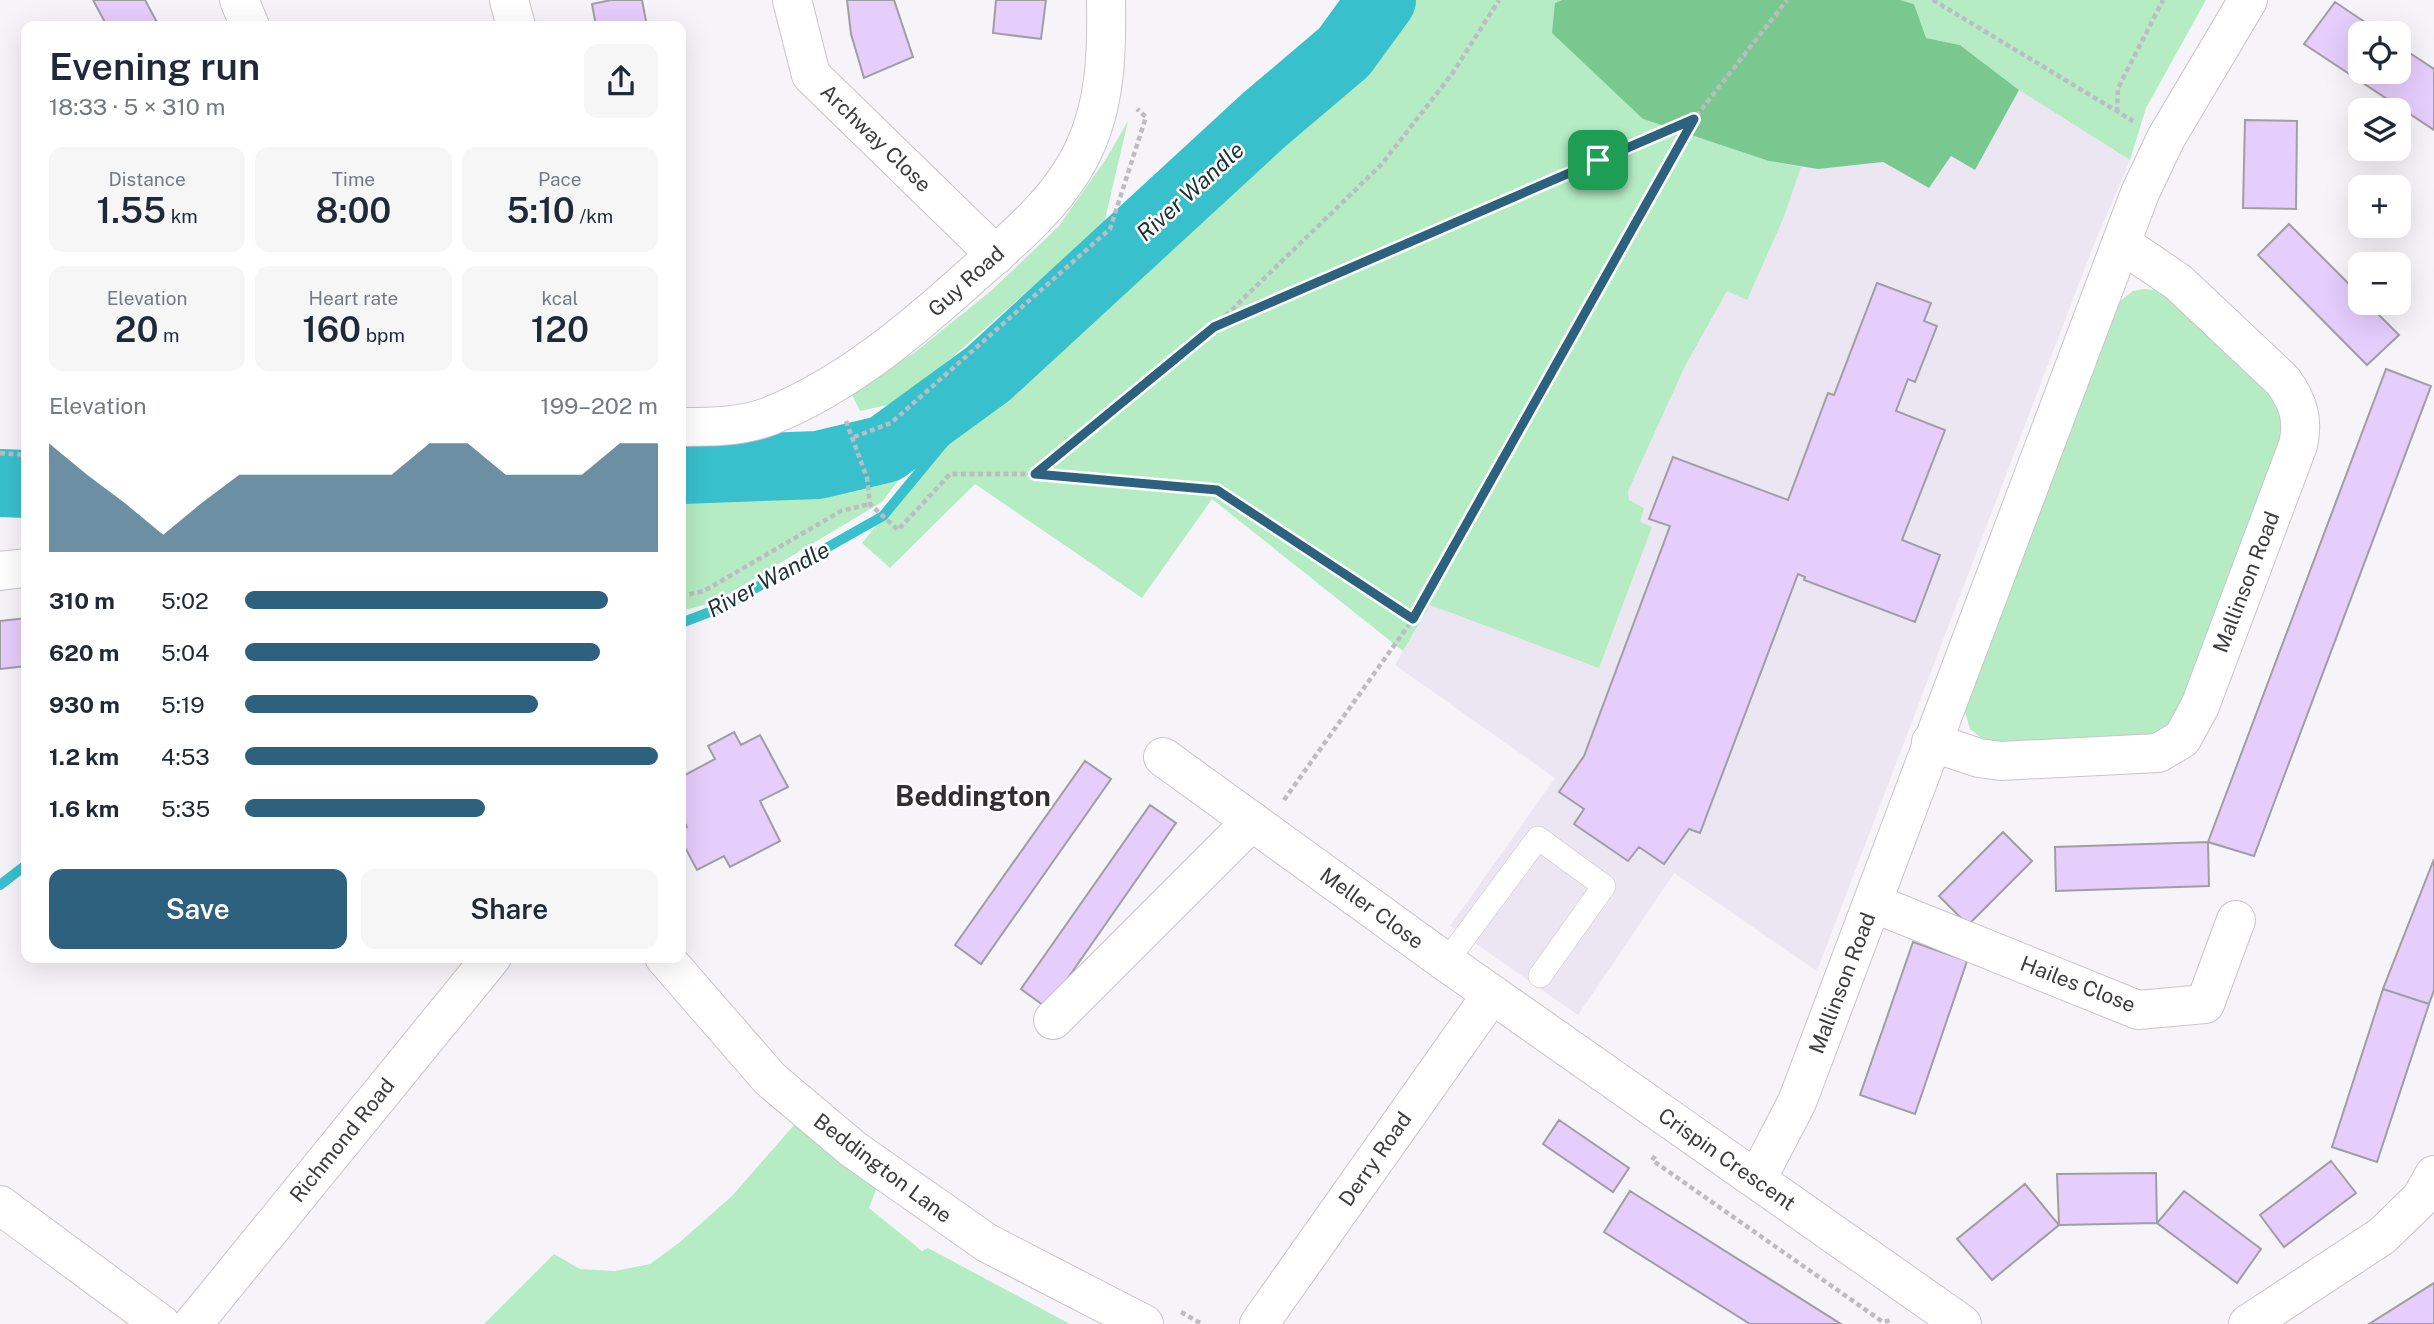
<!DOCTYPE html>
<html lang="en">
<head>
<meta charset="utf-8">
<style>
	body { margin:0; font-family:"Public Sans",sans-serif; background:#f6f6f7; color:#1f2937; height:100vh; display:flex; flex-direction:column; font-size:26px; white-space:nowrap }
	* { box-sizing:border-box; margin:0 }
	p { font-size:23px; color:#747a83 }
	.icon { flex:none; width:38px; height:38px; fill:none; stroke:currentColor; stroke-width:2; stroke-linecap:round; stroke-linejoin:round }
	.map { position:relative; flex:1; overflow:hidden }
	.drawer { position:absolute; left:21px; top:21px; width:665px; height:942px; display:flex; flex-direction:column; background:#fff; border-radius:14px; box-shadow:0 7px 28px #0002 }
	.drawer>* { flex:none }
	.buttons { position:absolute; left:2348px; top:21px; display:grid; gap:14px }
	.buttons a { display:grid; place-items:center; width:63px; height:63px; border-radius:14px; background:#fff; box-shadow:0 7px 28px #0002; font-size:35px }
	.pin { position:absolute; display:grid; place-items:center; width:60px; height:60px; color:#fff; margin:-30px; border-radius:14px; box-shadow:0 4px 10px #0006 }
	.round { display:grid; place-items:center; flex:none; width:74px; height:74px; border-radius:14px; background:#f6f6f7 }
	.overview { display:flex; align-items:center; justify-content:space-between; height:119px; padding:0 28px }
	h1 { font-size:38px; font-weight:600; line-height:52px }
	.stats { display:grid; grid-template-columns:repeat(3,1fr); gap:10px; height:119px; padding:7px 28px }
	.stats div { display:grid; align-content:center; border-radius:14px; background:#f6f6f7; text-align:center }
	.stats b { font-size:35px; font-weight:600 }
	.stats small { font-size:19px; font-weight:400 }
	.stats p { font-size:19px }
	.chart { height:196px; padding:14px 28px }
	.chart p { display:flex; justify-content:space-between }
	.chart svg { width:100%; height:126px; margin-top:7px; fill:#2e617e; opacity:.7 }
	.cta { display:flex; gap:14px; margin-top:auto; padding:14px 28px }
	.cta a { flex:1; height:80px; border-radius:14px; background:#2e617e; color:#fff; font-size:28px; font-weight:600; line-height:80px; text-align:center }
	.cta a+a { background:#f6f6f7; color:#1f2937 }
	ul { padding:0 28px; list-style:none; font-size:23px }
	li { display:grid; grid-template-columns:112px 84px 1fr; align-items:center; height:52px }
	li i { height:18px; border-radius:9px; background:#2e617e }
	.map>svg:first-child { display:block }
	.built { fill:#ece6f2 }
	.green { fill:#b5ecc3 }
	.forest { fill:#79c890 }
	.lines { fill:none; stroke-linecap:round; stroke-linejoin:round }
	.stream { stroke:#39c0cd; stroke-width:10 }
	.river { stroke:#39c0cd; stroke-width:68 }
	.building { fill:#e5cdfc; stroke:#a19ea3; stroke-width:2 }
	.lane-casing { stroke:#c8c5ca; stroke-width:24 }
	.street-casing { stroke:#c8c5ca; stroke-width:40 }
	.secondary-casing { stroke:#c8c5ca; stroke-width:40 }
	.path { stroke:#bdbcc0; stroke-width:4.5; stroke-dasharray:5 3.5; stroke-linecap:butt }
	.lane { stroke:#fff; stroke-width:23 }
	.street { stroke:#fff; stroke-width:38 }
	.secondary { stroke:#fff; stroke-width:38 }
	.route-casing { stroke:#fff; stroke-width:14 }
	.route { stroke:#2e617e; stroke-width:9 }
	.labels { text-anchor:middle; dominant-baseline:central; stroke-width:5; stroke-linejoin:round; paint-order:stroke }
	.street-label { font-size:21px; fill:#3c3b3d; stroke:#fff }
	.water-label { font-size:23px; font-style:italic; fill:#1b3134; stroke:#fff }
	.district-label { font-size:28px; font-weight:bold; fill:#312f33; stroke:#fff }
</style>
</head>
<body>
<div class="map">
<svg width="2434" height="1324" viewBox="0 0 2434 1324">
	<rect width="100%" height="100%" fill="#f6f4f9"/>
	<path class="built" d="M2019 90 2130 160 2091 252 1817 971 1674 873 1578 1015 1450 926 1555 778 1395 665 1704 138 1817 169 1883 162 1929 188 1951 156 1975 170Z"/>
	<path class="green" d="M1382 0H1562L1555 3 1643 119 1769 161 1801 167 1783 219 1747 300 1727 291 1685 366 1628 491 1629 500 1644 508 1640 522 1652 527 1599 668 1430 605 1403 651 1212 499 1142 598 975 484 890 568 862 543 950 435 988 374 1265 119 1344 52Z
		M1900 0H2206L2146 108 2130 160 2019 90 1960 45 1925 38 1914 4Z
		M1128 121 1104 224 901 402 860 411 850 391 914 353 992 290 1059 226 1106 159Z
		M2144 289 2163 291 2273 391 2286 427 2170 733 1989 744 1970 729 1964 708 2116 304 2133 291Z
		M931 437 882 502 715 602 681 611V482L867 478Z
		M794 1125 877 1187 869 1208 922 1251 928 1248 1070 1324H484L554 1254 580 1269 615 1271 650 1264 680 1242 732 1196Z"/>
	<path class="forest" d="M1562 0H1900L1914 4 1926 38 1960 45 2019 90 1975 170 1951 156 1929 188 1883 162 1818 169 1769 161 1643 119 1552 33 1555 3Z"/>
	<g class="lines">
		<path class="stream" d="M681 623 720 608 883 516 950 435 988 374
			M0 885 26 865"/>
		<path class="river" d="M681 470 818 465 885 449 988 374 1265 119 1344 52 1382 0
			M0 483 26 484"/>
	</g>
	<path class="building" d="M93 0H145L159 26H107Z
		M611 0H642L647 26H596L592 4Z
		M847 0H894L913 57 864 78 851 34Z
		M996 0H1046L1041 39 993 33Z
		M2335 2 2381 33H2361V72H2399V46L2434 69V130L2304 44Z
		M2245 120 2297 121 2296 209 2243 208Z
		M2289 224 2361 296V303H2367L2399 335 2367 365 2258 255Z
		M1877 283 1931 303 1924 321 1937 326 1915 382 1908 379 1896 411 1945 430 1902 540 1940 555 1915 622 1804 580 1805 577 1798 574 1700 833 1689 829 1664 864 1639 847 1628 861 1574 824 1584 809 1559 792 1584 756 1670 526 1649 519 1673 457 1788 500 1828 393 1834 395Z
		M2386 369 2431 386 2254 856 2208 842Z
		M26 618V666L0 669V621Z
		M734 732 741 745 760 735 788 787 760 801 780 841 730 867 724 856 697 870 681 840V831L687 827 681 815V777L715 759 708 746Z
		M1085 761 1111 779 981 964 955 945Z
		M1150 805 1176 823 1047 1008 1021 989Z
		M2003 832 2032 861 1968 925 1939 896Z
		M2208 842 2209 886 2056 891 2055 847Z
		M2434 859V990L2429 1004 2383 989Z
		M1913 942 1967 961 1915 1114 1860 1095Z
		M2383 989 2429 1004 2377 1162 2332 1147Z
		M1559 1120 1629 1168 1613 1192 1543 1144Z
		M2331 1161 2356 1193 2284 1247 2260 1215Z
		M2156 1173 2157 1223 2059 1225 2057 1174Z
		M2025 1184 2059 1225 1992 1280 1957 1239Z
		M1630 1191 1841 1324H1750L1604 1232Z
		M2184 1191 2261 1249 2237 1283 2157 1223Z
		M2434 1283V1324H2369Z"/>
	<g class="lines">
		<defs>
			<path id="lane" d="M1446 962 1538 838 1604 886 1540 976"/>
			<path id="street" d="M509 0 516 26
				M792 0 811 75 996 255
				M681 427C710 427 742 427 770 416 849 384 915 327 978 270 1017 236 1061 198 1083 151 1106 104 1107 51 1106 0
				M0 571 26 568
				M1931 742 1979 758 2001 761 2158 753 2182 739 2200 706 2298 445C2304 420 2298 402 2283 381L2178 282 2122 244
				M1163 757 1446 962 1962 1324
				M1873 903 2138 1010 2205 1004 2236 920
				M1053 1020 1252 821
				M1757 1179 1797 1102 2140 193 2166 138 2248 0
				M0 1205 161 1324
				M193 1324 492 957
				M1259 1324 1492 994
				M2248 1324 2382 1236 2421 1198 2434 1175"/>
			<path id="secondary" d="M239 0 250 26
				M664 957 770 1079 853 1149 987 1243 1144 1324"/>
		</defs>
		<use href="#lane" class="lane-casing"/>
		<use href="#street" class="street-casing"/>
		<use href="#secondary" class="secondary-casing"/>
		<path class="path" d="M1933 0 2133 121
			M2117 112 2118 88 2163 0
			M1214 327 1694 119 1787 0
			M846 421 867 478 870 504 898 530 950 474H1035L1217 490 1413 619
			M854 437 891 423 1110 229 1146 117 1137 109
			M0 453 26 455
			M1036 473 1214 327 1381 165 1452 74 1499 0
			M681 596 704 591 841 511 870 504
			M1284 800 1413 619 1694 119
			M1655 1156 1652 1160 1883 1322 1891 1320
			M1181 1312 1202 1324"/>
		<use href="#lane" class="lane"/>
		<use href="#street" class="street"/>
		<use href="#secondary" class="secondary"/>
	</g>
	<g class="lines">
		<defs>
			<path id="route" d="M1694 119 1413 619 1217 490 1035 474 1214 327Z"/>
		</defs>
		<use href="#route" class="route-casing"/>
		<use href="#route" class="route"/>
	</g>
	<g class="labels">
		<g class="street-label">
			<text transform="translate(876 138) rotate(44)">Archway Close</text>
			<text transform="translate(966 281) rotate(-42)">Guy Road</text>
			<text transform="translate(2246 582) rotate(-69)">Mallinson Road</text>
			<text transform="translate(1372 908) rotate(36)">Meller Close</text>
			<text transform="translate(1842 983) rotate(-69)">Mallinson Road</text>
			<text transform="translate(2078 984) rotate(21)">Hailes Close</text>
			<text transform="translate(342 1140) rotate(-51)">Richmond Road</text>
			<text transform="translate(1375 1159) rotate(-55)">Derry Road</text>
			<text transform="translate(1727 1159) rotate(35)">Crispin Crescent</text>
			<text transform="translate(883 1168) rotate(37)">Beddington Lane</text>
		</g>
		<g class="water-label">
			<text transform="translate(1190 191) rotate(-42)">River Wandle</text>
			<text transform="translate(768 579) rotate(-28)">River Wandle</text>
		</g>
		<g class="district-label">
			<text x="973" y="795">Beddington</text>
		</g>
	</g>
</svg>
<div class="buttons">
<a><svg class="icon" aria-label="locate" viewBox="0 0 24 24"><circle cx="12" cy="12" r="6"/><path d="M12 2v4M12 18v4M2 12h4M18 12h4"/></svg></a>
<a><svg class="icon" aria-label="layers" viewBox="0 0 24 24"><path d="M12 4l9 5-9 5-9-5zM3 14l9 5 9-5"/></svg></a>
<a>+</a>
<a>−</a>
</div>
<div class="pin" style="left:1598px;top:160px;background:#1e9e55"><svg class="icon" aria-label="arrive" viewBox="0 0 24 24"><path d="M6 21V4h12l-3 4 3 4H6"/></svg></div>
<section class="drawer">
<div class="overview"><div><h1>Evening run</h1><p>18:33 · 5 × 310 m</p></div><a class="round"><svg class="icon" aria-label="share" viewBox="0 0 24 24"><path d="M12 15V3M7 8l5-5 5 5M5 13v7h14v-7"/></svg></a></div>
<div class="stats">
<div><p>Distance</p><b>1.55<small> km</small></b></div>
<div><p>Time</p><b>8:00</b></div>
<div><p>Pace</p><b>5:10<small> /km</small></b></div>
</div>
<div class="stats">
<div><p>Elevation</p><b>20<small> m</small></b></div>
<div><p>Heart rate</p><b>160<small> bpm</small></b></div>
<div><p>kcal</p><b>120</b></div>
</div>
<div class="chart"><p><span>Elevation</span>199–202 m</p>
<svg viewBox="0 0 160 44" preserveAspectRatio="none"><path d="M0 44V6L10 17L20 27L30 38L40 27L50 17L60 17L70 17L80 17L90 17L100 6L110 6L120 17L130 17L140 17L150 6L160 6V44z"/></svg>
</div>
<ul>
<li><b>310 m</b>5:02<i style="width:88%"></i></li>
<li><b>620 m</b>5:04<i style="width:86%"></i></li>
<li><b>930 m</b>5:19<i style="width:71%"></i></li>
<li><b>1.2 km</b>4:53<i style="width:100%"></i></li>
<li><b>1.6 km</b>5:35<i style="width:58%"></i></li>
</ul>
<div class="cta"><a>Save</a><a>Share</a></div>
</section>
</div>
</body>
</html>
